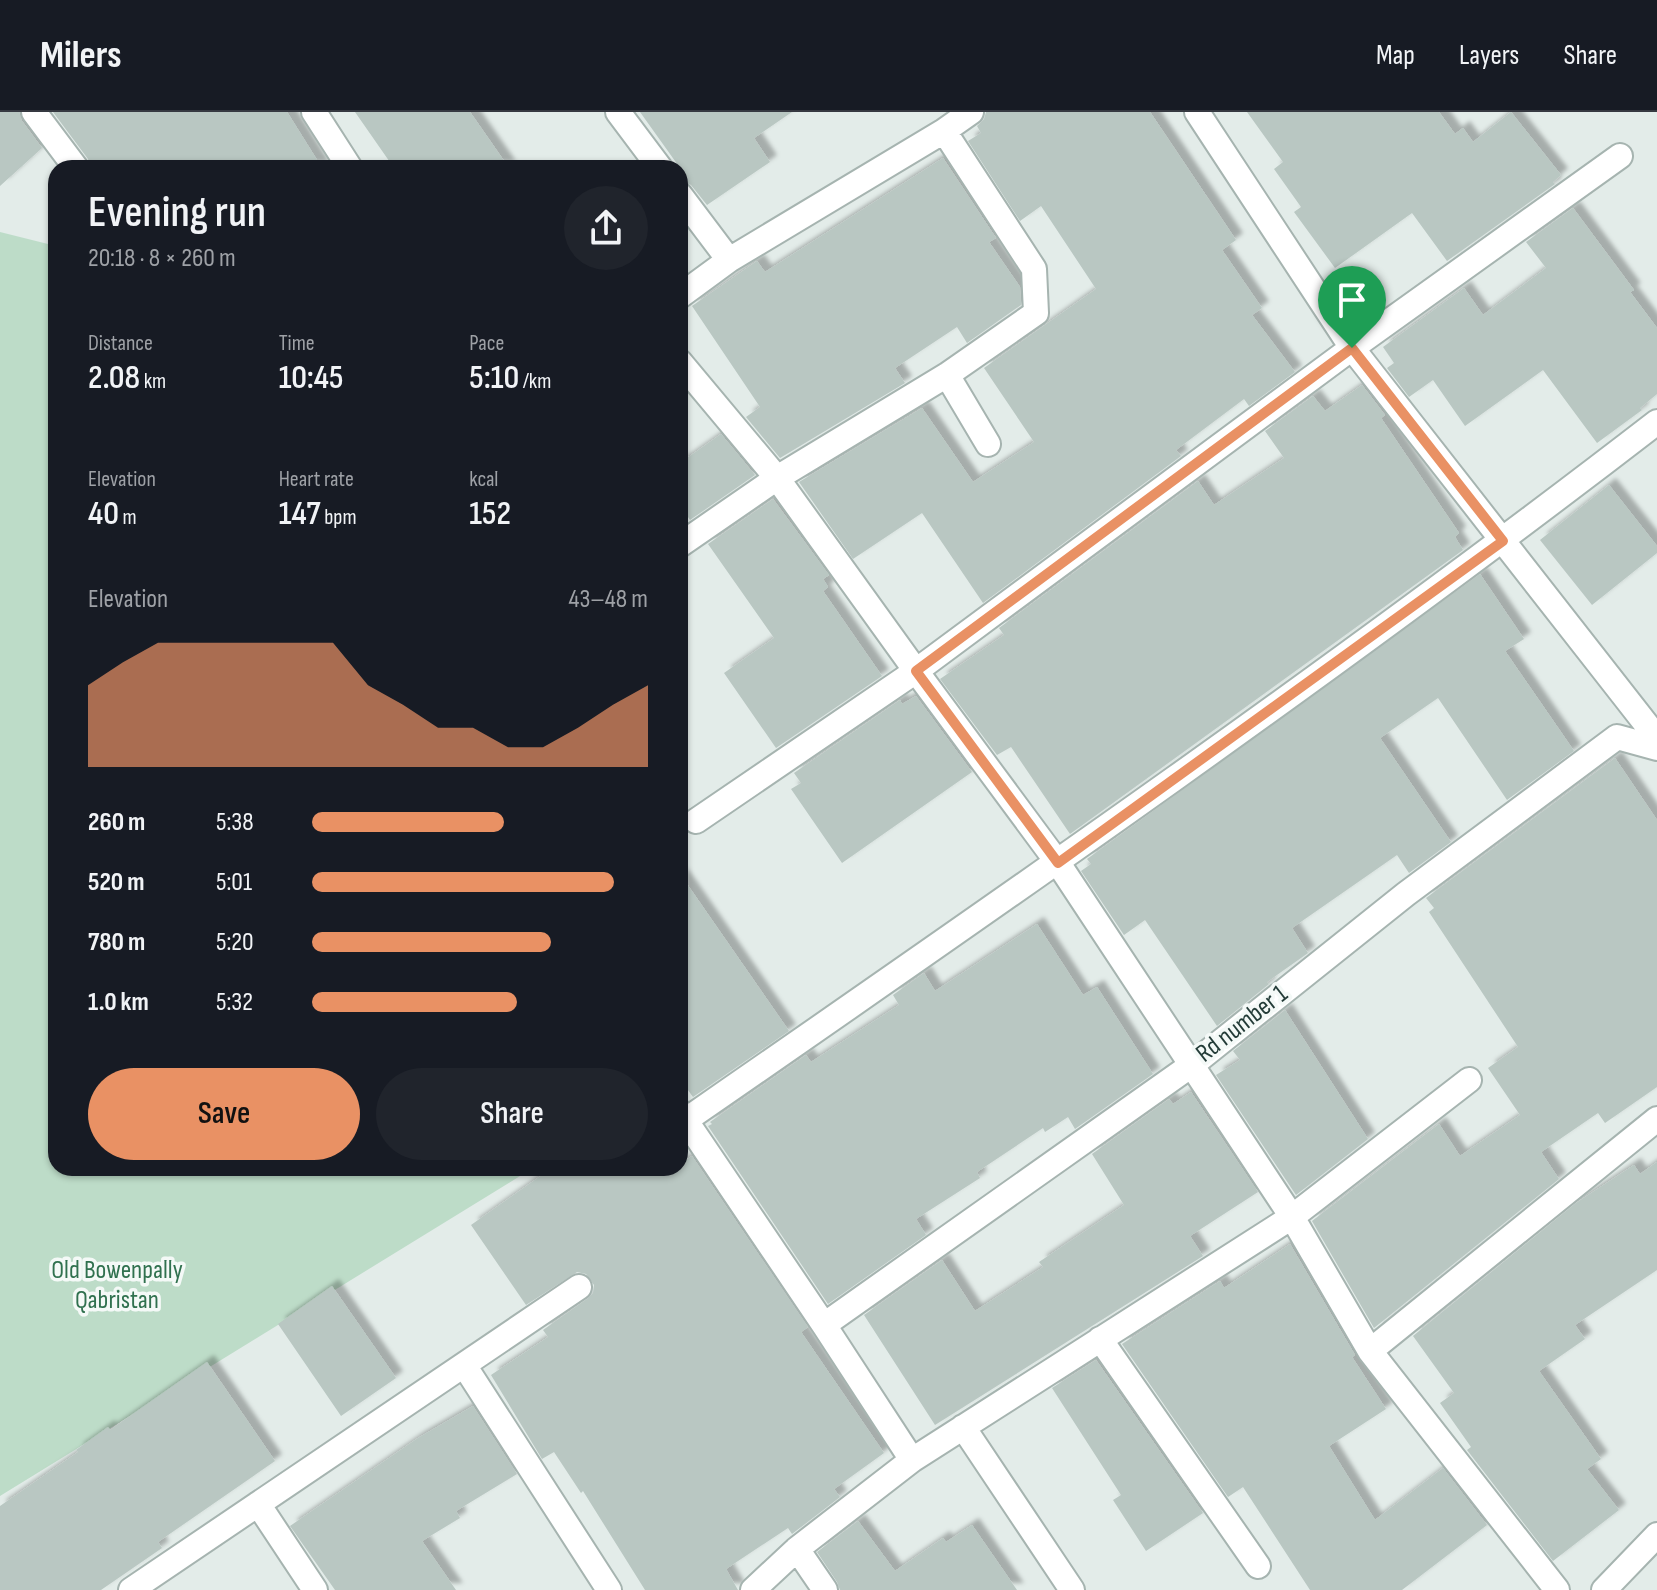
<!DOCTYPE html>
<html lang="en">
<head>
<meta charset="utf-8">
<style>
	body { margin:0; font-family:"Sofia Sans Condensed",sans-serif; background:#20242c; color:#f1f3f6; height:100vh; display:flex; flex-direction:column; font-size:30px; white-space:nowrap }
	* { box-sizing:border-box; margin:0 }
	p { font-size:26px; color:#9ea1a6 }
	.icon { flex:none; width:44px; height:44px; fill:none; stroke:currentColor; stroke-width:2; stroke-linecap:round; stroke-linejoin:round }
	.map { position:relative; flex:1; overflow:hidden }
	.sheet { position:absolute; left:48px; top:48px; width:640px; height:1016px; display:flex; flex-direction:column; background:#171b24; border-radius:24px; box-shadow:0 2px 6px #0004 }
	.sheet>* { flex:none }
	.pin { position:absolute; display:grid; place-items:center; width:68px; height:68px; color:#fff; margin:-82px -34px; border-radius:50% 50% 50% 0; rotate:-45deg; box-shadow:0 0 8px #0007 }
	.pin .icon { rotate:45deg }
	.round { display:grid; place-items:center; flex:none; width:84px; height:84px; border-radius:42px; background:#20242c }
	.overview { display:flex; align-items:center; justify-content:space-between; height:136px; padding:0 40px }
	h1 { font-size:44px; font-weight:600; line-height:60px }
	.metrics { display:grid; grid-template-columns:repeat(3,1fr); gap:12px; height:136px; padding:8px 40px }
	.metrics div { display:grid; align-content:center }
	.metrics b { font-size:34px; font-weight:600 }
	.metrics small { font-size:22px; font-weight:400 }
	.metrics p { font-size:22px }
	.chart { height:224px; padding:16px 40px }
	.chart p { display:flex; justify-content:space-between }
	.chart svg { width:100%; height:144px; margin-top:8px; fill:#e99164; opacity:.7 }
	.button { display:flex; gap:16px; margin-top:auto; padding:16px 40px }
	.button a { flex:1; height:92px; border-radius:48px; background:#e99164; color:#111; font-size:32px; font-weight:600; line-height:92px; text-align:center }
	.button a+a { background:#20242c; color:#f1f3f6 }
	ul { padding:0 40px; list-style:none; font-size:26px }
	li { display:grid; grid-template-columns:128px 96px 1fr; align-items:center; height:60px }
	li i { height:20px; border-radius:10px; background:#e99164 }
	header { display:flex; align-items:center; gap:48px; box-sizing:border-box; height:112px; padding:0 40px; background:#171b24; border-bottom:2px solid #363941 }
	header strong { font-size:38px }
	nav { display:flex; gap:44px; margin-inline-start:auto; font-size:28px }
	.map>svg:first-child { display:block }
	.green { fill:#bddcc8 }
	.building { fill:#b9c7c2; filter:url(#shadow) }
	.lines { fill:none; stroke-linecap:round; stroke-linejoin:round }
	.street-casing { stroke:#a6b4b0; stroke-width:28 }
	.street { stroke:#fff; stroke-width:24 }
	.route-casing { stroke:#fff; stroke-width:16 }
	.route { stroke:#e99164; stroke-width:10 }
	.labels { text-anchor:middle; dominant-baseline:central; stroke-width:7; stroke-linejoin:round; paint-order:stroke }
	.street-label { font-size:26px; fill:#243c38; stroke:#f4f9f7 }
	.park-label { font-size:26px; fill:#30714f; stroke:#f4f9f7 }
</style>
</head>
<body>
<header>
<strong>Milers</strong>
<nav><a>Map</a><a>Layers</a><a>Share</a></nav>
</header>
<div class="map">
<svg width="1657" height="1478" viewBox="0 0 1657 1478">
	<defs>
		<filter id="shadow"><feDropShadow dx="7" dy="-7" stdDeviation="2" flood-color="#0004"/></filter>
	</defs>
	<rect width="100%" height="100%" fill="#e3ece9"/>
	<path class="green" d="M0 120 56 134V1056H533L0 1384Z"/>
	<path class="building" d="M0 0H19L22 9 42 36 0 74Z
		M53 0H287L322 56H91L88 47Z
		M355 0H470L509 56H394Z
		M640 0H792L754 26 770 50 707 93 691 73 680 68V56Z
		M986 0H1150L1236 128 1222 138 1262 196 1252 203 1295 260 1249 294 1244 287 1176 338 1181 344 983 491 922 401 853 447 799 370 922 296 973 370 1034 330 984 256 1096 177 1041 94 1020 109 968 29 981 21 977 14 984 7Z
		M1247 0H1439L1455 22 1463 16 1473 30 1511 0 1561 63 1553 70 1555 72 1447 149 1412 101 1335 156 1294 100 1301 95 1274 57 1283 50Z
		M943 46 996 126 989 130 1020 175 1021 193 967 231 957 215 895 256 905 271 780 346 746 305 760 295 692 194 757 149 765 160Z
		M1573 96 1634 178 1630 180 1657 216V282L1640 296 1642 298 1597 331 1543 258 1465 314 1433 268 1409 285 1387 256 1394 251 1383 235 1464 176 1483 203 1546 156 1526 130Z
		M1362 273 1385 303 1381 306 1459 421 1455 425 1463 438 1070 722 1011 635 997 643 940 567 1004 523 999 516 1198 369 1214 393 1284 346 1265 319 1313 284 1325 299Z
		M721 322 755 363 690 408 680 393V351Z
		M1609 373 1657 434V441L1592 493 1540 428Z
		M773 387 829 463 823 467 828 475 823 479 882 564 776 636 724 561 774 526 708 432Z
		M1480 462 1524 527 1505 539 1574 639 1507 688 1438 586 1380 626 1451 730 1409 761 1397 743 1292 816 1308 841 1267 870 1269 872 1217 914 1145 808 1124 823 1081 759 1091 752 1087 747Z
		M916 584 972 660 842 751 791 677 801 671 794 661 900 588 902 592Z
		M1615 646 1657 708V975L1605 1011 1598 1001 1541 1040 1559 1067 1374 1216 1312 1109 1439 1012 1460 1044 1520 1003 1488 956 1518 935 1429 800 1434 796 1426 786Z
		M680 762 789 919 693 985 680 967Z
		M1037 812 1083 883 1097 875 1153 962 1075 1017 1068 1005 1045 1020 1043 1016 977 1060 980 1066 916 1107 926 1123 828 1192 708 1014 712 1012 710 1010 806 943 811 950 899 893 893 883 924 861 935 879Z
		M1285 898 1368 1027 1296 1083 1216 963 1240 948 1233 939Z
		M1191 980 1258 1080 1190 1124 1203 1144 935 1313 864 1203 942 1148 975 1199 1043 1155 1039 1150 1124 1093 1092 1042 1169 987 1173 992Z
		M692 1044 808 1215 801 1220 884 1341 834 1377 840 1385 792 1422 788 1416 726 1457 738 1478H645L583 1379 581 1381 554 1340 542 1347 491 1263 548 1225 543 1218 587 1187 593 1181 594 1173 586 1162 577 1160 526 1193 471 1113 552 1056H680V1052Z
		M1657 1050V1158L1575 1213 1585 1227 1539 1259 1601 1347 1587 1357 1619 1398 1553 1449 1467 1338 1471 1335 1440 1291 1454 1281 1413 1224 1576 1091 1634 1053 1640 1062Z
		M1290 1132 1355 1243 1352 1245 1386 1297 1329 1334 1375 1408 1443 1356 1487 1413 1402 1478H1310L1243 1375 1228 1385 1122 1232 1220 1169 1224 1176Z
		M332 1174 396 1266 341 1304 278 1212Z
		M1096 1248 1203 1401 1146 1439 1113 1388 1121 1383 1052 1276Z
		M207 1250 275 1349 158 1430 162 1436 101 1478H0V1394L78 1340 76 1338 108 1315 110 1318Z
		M473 1294 517 1362 456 1399 460 1406 422 1429 456 1478H335L290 1414 418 1326Z
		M858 1409 895 1459 943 1426 946 1430 972 1413 1017 1478H840L837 1470 817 1440Z"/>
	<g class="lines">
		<defs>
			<path id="street" d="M34 0 76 56
				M314 0 350 56
				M618 0 660 56
				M1197 0 1352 236 1657 626
				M680 83 729 148
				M680 184 729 148 944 19 971 0
				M680 250 777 366 916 559 1058 751 1292 1105 1370 1239 1557 1478
				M947 263 988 332
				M680 433 777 366 947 263 1036 201 1034 157 944 19
				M696 709 916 559 1352 236 1620 44
				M680 1000 824 1213 912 1348
				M686 1008C1014 781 1341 554 1657 310
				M824 1213 1193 952 1406 782 1617 625 1657 636
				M1100 1227 1258 1454
				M1370 1239 1657 1007
				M464 1253 609 1478
				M963 1315 1072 1478
				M258 1392 315 1478
				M797 1437 825 1478
				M131 1478 579 1175
				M753 1478 797 1437 912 1348 1292 1105 1469 968
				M1604 1478 1657 1423"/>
		</defs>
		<use href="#street" class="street-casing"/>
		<use href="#street" class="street"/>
	</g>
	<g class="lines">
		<defs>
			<path id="route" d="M1352 236 1503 429 1058 751 916 559Z"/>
		</defs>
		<use href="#route" class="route-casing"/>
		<use href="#route" class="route"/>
	</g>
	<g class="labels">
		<g class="street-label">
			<text transform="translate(1242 912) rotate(-38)">Rd number 1</text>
		</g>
		<g class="park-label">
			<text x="117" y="1158">Old Bowenpally<tspan x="117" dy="30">Qabristan</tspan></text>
		</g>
	</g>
</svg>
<div class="pin" style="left:1352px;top:236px;background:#1e9e55"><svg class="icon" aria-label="arrive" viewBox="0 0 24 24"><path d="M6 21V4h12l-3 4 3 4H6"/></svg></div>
<section class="sheet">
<div class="overview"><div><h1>Evening run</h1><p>20:18 · 8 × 260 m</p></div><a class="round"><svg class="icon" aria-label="share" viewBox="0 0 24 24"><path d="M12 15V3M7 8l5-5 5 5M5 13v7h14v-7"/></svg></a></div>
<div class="metrics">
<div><p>Distance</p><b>2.08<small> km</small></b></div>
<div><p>Time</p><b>10:45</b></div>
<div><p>Pace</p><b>5:10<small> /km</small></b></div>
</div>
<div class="metrics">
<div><p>Elevation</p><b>40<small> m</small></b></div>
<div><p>Heart rate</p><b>147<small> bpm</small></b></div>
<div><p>kcal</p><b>152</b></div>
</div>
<div class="chart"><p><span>Elevation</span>43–48 m</p>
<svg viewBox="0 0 160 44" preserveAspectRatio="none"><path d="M0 44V19L10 12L20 6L30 6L40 6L50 6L60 6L70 6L80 19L90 25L100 32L110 32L120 38L130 38L140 32L150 25L160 19V44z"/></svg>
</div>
<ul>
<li><b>260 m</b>5:38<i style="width:57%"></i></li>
<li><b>520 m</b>5:01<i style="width:90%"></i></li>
<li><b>780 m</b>5:20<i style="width:71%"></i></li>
<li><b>1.0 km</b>5:32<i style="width:61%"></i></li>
</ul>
<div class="button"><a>Save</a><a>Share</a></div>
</section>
</div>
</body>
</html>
